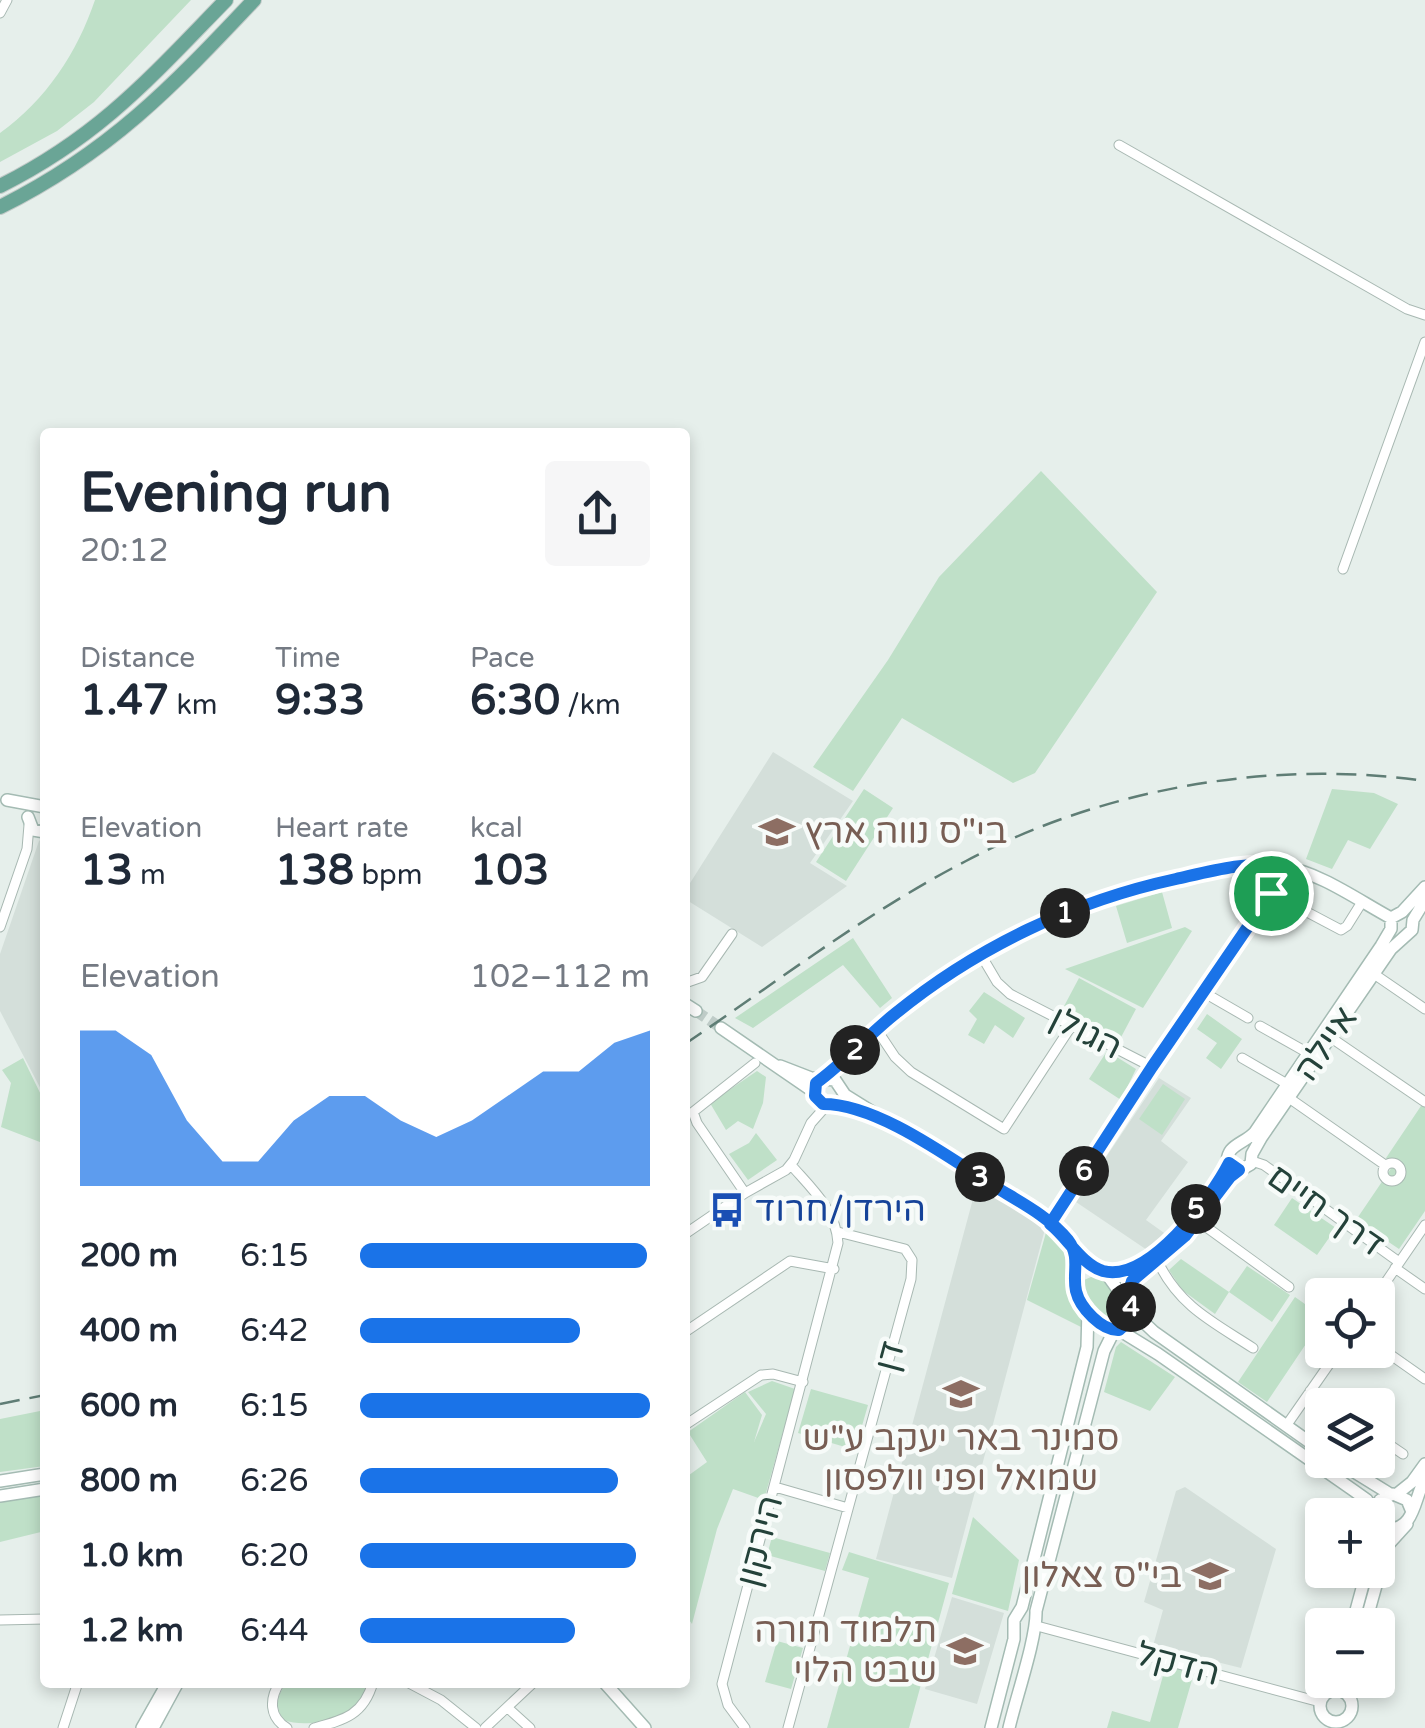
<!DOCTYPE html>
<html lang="en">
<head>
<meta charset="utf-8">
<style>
	body { margin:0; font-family:"Varela Round","Noto Sans Hebrew",sans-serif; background:#f6f6f7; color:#1f2937; height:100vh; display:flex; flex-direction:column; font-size:38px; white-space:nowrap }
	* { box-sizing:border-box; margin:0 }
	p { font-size:32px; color:#747a83 }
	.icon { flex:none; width:55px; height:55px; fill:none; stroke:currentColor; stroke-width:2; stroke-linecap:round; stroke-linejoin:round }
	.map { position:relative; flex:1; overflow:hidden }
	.side { position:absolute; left:40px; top:428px; width:650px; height:1260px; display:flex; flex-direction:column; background:#fff; border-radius:10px; box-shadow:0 5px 15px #0003 }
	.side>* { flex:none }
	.tools { position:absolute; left:1305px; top:1278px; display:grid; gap:20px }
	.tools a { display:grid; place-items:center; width:90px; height:90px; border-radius:10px; background:#fff; box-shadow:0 5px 15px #0003; font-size:50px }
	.pin { position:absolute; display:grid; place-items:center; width:85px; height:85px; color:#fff; margin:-42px; border:5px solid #fff; border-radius:50%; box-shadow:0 2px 10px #0007 }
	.km { position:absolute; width:50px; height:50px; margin:-25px; border-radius:50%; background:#222; color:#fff; font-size:28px; line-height:50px; text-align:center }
	.round { display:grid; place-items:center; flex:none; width:105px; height:105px; border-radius:10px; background:#f6f6f7 }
	.overview { display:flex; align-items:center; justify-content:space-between; height:170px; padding:0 40px }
	h1 { font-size:55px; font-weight:700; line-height:75px }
	.metrics { display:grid; grid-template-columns:repeat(3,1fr); gap:15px; height:170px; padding:10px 40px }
	.metrics div { display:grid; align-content:center }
	.metrics b { font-size:42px; font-weight:700 }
	.metrics small { font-size:28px; font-weight:400 }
	.metrics p { font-size:28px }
	.chart { height:280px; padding:20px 40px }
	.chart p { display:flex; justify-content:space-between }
	.chart svg { width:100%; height:180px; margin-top:10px; fill:#1a73e8; opacity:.7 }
	ul { padding:0 40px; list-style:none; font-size:32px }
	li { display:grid; grid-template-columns:160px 120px 1fr; align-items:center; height:75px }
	li i { height:25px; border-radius:12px; background:#1a73e8 }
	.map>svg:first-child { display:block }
	.built { fill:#d4dfda }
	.green { fill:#bfe0c8 }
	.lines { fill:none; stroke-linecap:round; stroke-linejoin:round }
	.secondary-tunnel { stroke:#bfccc8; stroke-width:11; stroke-dasharray:11 5.5; stroke-linecap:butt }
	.street-casing { stroke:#a8b8b2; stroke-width:11 }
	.secondary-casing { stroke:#a4bbb3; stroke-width:14 }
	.primary-casing { stroke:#c2cac8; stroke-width:16 }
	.street { stroke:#fff; stroke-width:9 }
	.secondary { stroke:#fff; stroke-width:11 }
	.primary { stroke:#6aa596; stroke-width:14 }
	.rail { stroke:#5f7d75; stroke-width:2.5; stroke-dasharray:20 10; stroke-linecap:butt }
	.route-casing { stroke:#fff; stroke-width:20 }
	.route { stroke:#1a73e8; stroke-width:12 }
	.labels { text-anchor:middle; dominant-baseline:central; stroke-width:9; stroke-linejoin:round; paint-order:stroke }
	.education-label { font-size:35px; fill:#785e54; stroke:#f7fbf9; text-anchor:end }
	.street-label { font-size:35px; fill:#24423a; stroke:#f7fbf9 }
	.transit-label { font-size:35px; fill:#164399; stroke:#f7fbf9; text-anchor:start }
</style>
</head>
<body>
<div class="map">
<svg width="1425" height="1728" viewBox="0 0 1425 1728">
	<rect width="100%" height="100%" fill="#e6efeb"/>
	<path class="built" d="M773 752 853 801 810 863 847 886 762 947 685 899V891Z
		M45 836V1097L0 1011V954L39 841Z
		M1159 1078 1191 1098 1161 1141 1188 1162 1146 1220 1167 1235 1150 1252 1076 1202Z
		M977 1184 1045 1229 952 1578 876 1559Z
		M1185 1487 1276 1549 1241 1668 1153 1646 1163 1610 1144 1602 1176 1491Z
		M952 1597 1004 1613 977 1704 925 1689Z"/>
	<path class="green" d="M95 0H191L94 102 57 131 0 162V133C46 100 77 53 95 0Z
		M1041 471 1157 592 1035 773 1013 783 902 718 853 791 813 767 888 660 939 577Z
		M864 789 893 808 846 881 816 862Z
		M1332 789 1374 793 1398 804 1370 849 1348 840 1332 869 1306 859Z
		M1162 892 1172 928 1127 943 1116 906Z
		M1185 927 1192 931 1143 1008 1065 969Z
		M853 938 892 998 880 1008 843 965 753 1028 735 1018Z
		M1079 978 1136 1009 1119 1041 1062 1010Z
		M984 992 1025 1018 1013 1038 995 1025 984 1044 968 1035 977 1019 969 1011Z
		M1207 1014 1242 1039 1221 1069 1206 1058 1217 1043 1197 1029Z
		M1107 1051 1136 1069 1121 1100 1089 1079Z
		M23 1058 45 1103V1144L1 1127 11 1083 2 1070Z
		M757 1071 766 1077 763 1103 753 1129 738 1121 726 1130 710 1103Z
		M1163 1084 1185 1099 1162 1135 1139 1119Z
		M1425 1100V1211L1399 1249 1356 1220 1394 1164 1386 1158Z
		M756 1133 777 1160 748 1180 729 1154 749 1143Z
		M1292 1198 1336 1228 1317 1255 1274 1225Z
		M1047 1229 1065 1253 1069 1266 1067 1287 1083 1319V1328L1027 1300Z
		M1181 1259 1229 1292 1247 1266 1290 1295 1272 1322 1229 1292 1215 1314 1182 1290 1169 1270Z
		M1098 1274 1125 1304 1127 1316 1118 1327 1104 1322 1082 1294 1084 1280Z
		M1295 1297 1322 1316V1320L1267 1402 1238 1382Z
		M1121 1342 1175 1377 1150 1411 1104 1392 1116 1347Z
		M772 1381 795 1389 764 1500 733 1489 717 1529 692 1624 685 1614V1478L707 1462 688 1432 745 1392 762 1415 754 1442 766 1414 748 1392Z
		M811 1389 868 1405 855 1450 798 1433Z
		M45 1410V1466L0 1472V1419Z
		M45 1494V1531L0 1542V1501Z
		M973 1517 1019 1560 1008 1611 952 1594Z
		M772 1537 830 1553 825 1571 767 1555Z
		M849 1552 949 1583 909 1728H827L869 1578 842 1570Z
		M777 1641 803 1648 791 1689 765 1682Z
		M1166 1665 1194 1673 1178 1728H1107L1112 1711 1150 1722Z
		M287 1683H367C365 1691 363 1699 356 1705 341 1721 304 1728 284 1720 274 1708 277 1694 287 1683Z"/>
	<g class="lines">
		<path class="secondary-tunnel" d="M696 1011 721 1028"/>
		<defs>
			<path id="street" d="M0 13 7 0
				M1119 145 1407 309 1425 315
				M1343 569 1425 342
				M1271 893 1341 930 1347 926 1362 902
				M0 927 27 849 29 825
				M981 955 997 982 1010 994 1152 1067
				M1374 974 1425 1009
				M685 983 702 977 732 934
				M1203 992 1248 1018
				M1260 1026 1308 1053
				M877 1030 895 1057 911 1072 1004 1129 1072 1025
				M1330 1037 1425 1102
				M1242 1058 1287 1084
				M1289 1098 1385 1165
				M1252 1161 1264 1165 1399 1262
				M1383 1172a9 9 0 1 1 18 0a9 9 0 1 1-18 0Z
				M745 1193 697 1123 693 1112 755 1063
				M1198 1221 1289 1287
				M1050 1224 1152 1067 1265 903 1282 866
				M685 1234 745 1193 786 1170 794 1160 811 1123 827 1105
				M1158 1262C1180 1307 1213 1322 1253 1348
				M1395 1268 1425 1289
				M1377 1295 1425 1225
				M685 1332 790 1261 834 1269
				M1378 1346 1425 1379
				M1310 1391 1331 1405
				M685 1425 761 1375 773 1374 803 1382
				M1286 1426 1339 1350
				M1378 1437 1403 1454
				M775 1487 848 1508
				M0 1620 45 1619
				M1037 1626 1320 1702
				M280 1682C269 1699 269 1717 287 1728
				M407 1682 441 1700 476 1728
				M509 1709 530 1728
				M63 1728 78 1682
				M314 1728C344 1720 364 1715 373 1682
				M485 1728 534 1682
				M745 1728 728 1705 722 1684 838 1243C836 1210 812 1189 791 1165
				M788 1728 911 1279 912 1260 905 1249 838 1232"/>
			<path id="secondary" d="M7 800 45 807
				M28 817 33 830 45 832
				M685 1004 696 1011
				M721 1028 814 1092
				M780 1066 811 1078 835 1080 845 1095 1042 1218 1067 1238 1086 1260 1108 1276 1136 1315 1154 1332 1322 1451
				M824 1078C851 1061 872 1032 897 1012 984 943 1083 899 1191 876 1220 869 1251 861 1281 866 1321 873 1356 899 1391 918
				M819 1080 814 1092 819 1102 841 1105 868 1116
				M1224 1185 1234 1174 1251 1164 1252 1154 1261 1138 1391 949 1412 930 1413 920 1425 900
				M1073 1250C1078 1265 1073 1279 1077 1293 1082 1309 1102 1330 1119 1330L1129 1321 1131 1306
				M1102 1271C1157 1275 1198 1213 1224 1172 1229 1164 1225 1157 1231 1150 1237 1143 1248 1140 1255 1132L1381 946 1391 929V918L1402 912 1425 887
				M1128 1301 1133 1281 1160 1260
				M1119 1330 1158 1354 1353 1490 1367 1500 1376 1515
				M1335 1460 1390 1494
				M0 1481 45 1474
				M1397 1494 1412 1482 1425 1464
				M0 1496 45 1489
				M1377 1515 1380 1500 1393 1494 1407 1500 1412 1512
				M1378 1518 1389 1529C1415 1529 1414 1498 1425 1479
				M1352 1625 1367 1570
				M1365 1625 1387 1546 1407 1524
				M604 1682 645 1728
				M1320 1706a16 16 0 1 1 32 0a16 16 0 1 1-32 0Z
				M142 1728 168 1682
				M153 1728 178 1682
				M991 1728 1014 1639V1620L1022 1607 1087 1347 1088 1309
				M1009 1728C1016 1698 1037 1637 1036 1611L1104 1351 1114 1331"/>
			<path id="primary" d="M0 186C100 136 151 77 226 0
				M0 207C109 153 172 87 254 0"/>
		</defs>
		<use href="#street" class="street-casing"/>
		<use href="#secondary" class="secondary-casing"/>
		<use href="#primary" class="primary-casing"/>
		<use href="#street" class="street"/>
		<use href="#secondary" class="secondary"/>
		<use href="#primary" class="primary"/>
		<path class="rail" d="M685 1044C777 982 867 912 966 861 1104 788 1271 759 1425 781
			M0 1404 45 1395"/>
	</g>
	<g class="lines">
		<defs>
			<path id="route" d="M1271 893 1282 866C1246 861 1211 871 1176 879 1074 901 977 947 896 1013 868 1035 845 1062 816 1083L815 1096 823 1104C877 1104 948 1157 994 1186 1018 1201 1050 1217 1068 1240 1081 1257 1072 1273 1076 1291 1080 1308 1102 1331 1119 1330L1129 1321 1128 1295 1132 1281 1185 1236 1230 1177 1239 1170 1229 1163C1211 1198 1149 1283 1103 1271 1082 1265 1067 1237 1050 1224L1152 1067 1271 893"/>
		</defs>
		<use href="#route" class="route-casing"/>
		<use href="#route" class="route"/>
	</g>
	<defs>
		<symbol id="school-bare" viewBox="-9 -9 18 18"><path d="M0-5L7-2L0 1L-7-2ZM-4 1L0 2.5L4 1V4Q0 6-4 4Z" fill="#8d6e63" stroke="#f7fbf9" stroke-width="2.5" paint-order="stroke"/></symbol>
		<symbol id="bus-bare" viewBox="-9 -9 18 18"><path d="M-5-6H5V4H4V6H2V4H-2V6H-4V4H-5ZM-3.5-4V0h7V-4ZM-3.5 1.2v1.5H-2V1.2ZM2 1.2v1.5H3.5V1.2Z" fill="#1a4fb4" stroke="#f7fbf9" stroke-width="2.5" paint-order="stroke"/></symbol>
	</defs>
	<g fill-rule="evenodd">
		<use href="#school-bare" x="752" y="807" width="50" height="50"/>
		<use href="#bus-bare" x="702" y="1185" width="50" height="50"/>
		<use href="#school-bare" x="936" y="1369" width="50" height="50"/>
		<use href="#school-bare" x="1185" y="1551" width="50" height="50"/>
		<use href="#school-bare" x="940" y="1626" width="50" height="50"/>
	</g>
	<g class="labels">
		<g class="education-label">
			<text x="805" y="832" text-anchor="start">בי"ס נווה ארץ</text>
			<text x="961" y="1439" text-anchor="middle">סמינר באר יעקב ע"ש<tspan x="961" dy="40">שמואל ופני וולפסון</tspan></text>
			<text x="1182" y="1576">בי"ס צאלון</text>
			<text x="937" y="1631">תלמוד תורה<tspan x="937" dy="40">שבט הלוי</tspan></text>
		</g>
		<g class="street-label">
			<text transform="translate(1086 1033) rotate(27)">הגולן</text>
			<text transform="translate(1326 1044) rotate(-55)">איילה</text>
			<text transform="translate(1326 1211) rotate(35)">דרך חיים</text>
			<text transform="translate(890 1356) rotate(-75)">דן</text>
			<text transform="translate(760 1541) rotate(-75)">הירקון</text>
			<text transform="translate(1178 1664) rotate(15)">הדקל</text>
		</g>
		<g class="transit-label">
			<text x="755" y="1210">הירדן/חרוד</text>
		</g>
	</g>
</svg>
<div class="tools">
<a><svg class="icon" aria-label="locate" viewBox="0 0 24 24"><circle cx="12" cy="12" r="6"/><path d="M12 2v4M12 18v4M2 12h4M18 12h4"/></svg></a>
<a><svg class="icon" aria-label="layers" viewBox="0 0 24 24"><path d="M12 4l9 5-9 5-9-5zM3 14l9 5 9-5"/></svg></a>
<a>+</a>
<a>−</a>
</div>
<div class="pin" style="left:1271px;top:893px;background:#1e9e55"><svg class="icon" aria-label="arrive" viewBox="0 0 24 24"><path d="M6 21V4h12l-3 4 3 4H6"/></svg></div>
<b class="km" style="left:1065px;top:913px">1</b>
<b class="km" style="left:855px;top:1050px">2</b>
<b class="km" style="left:980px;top:1177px">3</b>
<b class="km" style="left:1131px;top:1307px">4</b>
<b class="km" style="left:1196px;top:1209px">5</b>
<b class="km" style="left:1084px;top:1171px">6</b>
<section class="side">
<div class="overview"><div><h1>Evening run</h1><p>20:12</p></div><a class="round"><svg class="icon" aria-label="share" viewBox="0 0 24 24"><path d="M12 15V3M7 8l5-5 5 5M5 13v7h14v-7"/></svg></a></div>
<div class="metrics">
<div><p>Distance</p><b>1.47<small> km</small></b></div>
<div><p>Time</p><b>9:33</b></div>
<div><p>Pace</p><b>6:30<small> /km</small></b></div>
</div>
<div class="metrics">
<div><p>Elevation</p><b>13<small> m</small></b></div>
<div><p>Heart rate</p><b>138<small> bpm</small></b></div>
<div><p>kcal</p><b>103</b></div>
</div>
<div class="chart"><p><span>Elevation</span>102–112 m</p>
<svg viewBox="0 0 160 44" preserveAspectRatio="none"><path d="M0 44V6L10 6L20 12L30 28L40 38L50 38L60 28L70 22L80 22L90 28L100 32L110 28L120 22L130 16L140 16L150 9L160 6V44z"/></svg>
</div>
<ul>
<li><b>200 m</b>6:15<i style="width:99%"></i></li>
<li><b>400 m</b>6:42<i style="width:76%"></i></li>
<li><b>600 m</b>6:15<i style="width:100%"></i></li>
<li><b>800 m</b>6:26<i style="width:89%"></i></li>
<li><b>1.0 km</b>6:20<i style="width:95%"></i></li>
<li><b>1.2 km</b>6:44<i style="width:74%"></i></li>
</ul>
</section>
</div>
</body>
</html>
